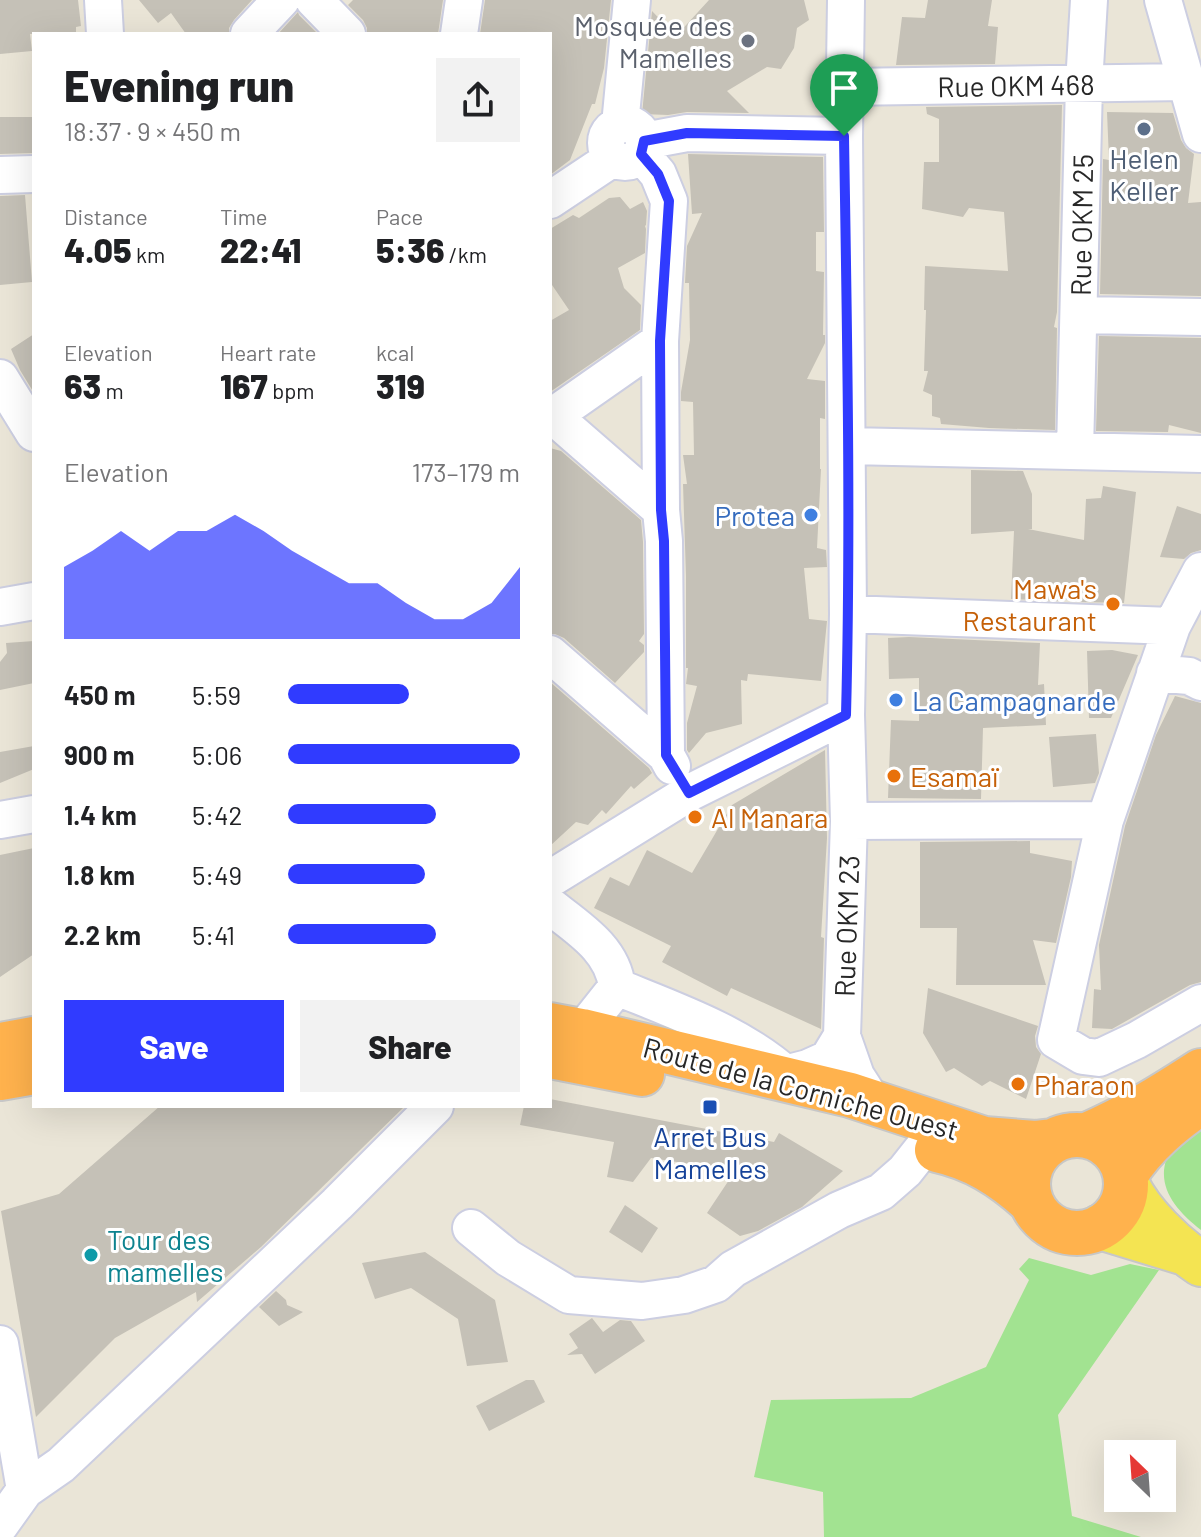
<!DOCTYPE html>
<html lang="en">
<head>
<meta charset="utf-8">
<style>
	body { margin:0; font-family:Barlow,sans-serif; background:#f2f2f2; color:#202124; height:100vh; display:flex; flex-direction:column; font-size:30px; white-space:nowrap }
	* { box-sizing:border-box; margin:0 }
	p { font-size:26px; color:#757577 }
	.icon { flex:none; width:44px; height:44px; fill:none; stroke:currentColor; stroke-width:2; stroke-linecap:round; stroke-linejoin:round }
	.map { position:relative; flex:1; overflow:hidden }
	.side { position:absolute; left:32px; top:32px; width:520px; height:1076px; display:flex; flex-direction:column; background:#fff; border-radius:0px; box-shadow:0 8px 32px #0002 }
	.side>* { flex:none }
	.needle { width:52px; rotate:335deg }
	.buttons { position:absolute; left:1104px; top:1440px; display:grid; gap:16px }
	.buttons a { display:grid; place-items:center; width:72px; height:72px; border-radius:0px; background:#fff; box-shadow:0 8px 32px #0002; font-size:40px }
	.pin { position:absolute; display:grid; place-items:center; width:68px; height:68px; color:#fff; margin:-82px -34px; border-radius:50% 50% 50% 0; rotate:-45deg; box-shadow:0 0 8px #0007 }
	.pin .icon { rotate:45deg }
	.round { display:grid; place-items:center; flex:none; width:84px; height:84px; border-radius:0px; background:#f2f2f2 }
	.summary { display:flex; align-items:center; justify-content:space-between; height:136px; padding:0 32px }
	h1 { font-size:44px; font-weight:800; line-height:60px }
	.figures { display:grid; grid-template-columns:repeat(3,1fr); gap:12px; height:136px; padding:8px 32px }
	.figures div { display:grid; align-content:center }
	.figures b { font-size:34px; font-weight:800 }
	.figures small { font-size:22px; font-weight:400 }
	.figures p { font-size:22px }
	.chart { height:224px; padding:16px 32px }
	.chart p { display:flex; justify-content:space-between }
	.chart svg { width:100%; height:144px; margin-top:8px; fill:#303bff; opacity:.7 }
	.primary-button { display:flex; gap:16px; margin-top:auto; padding:16px 32px }
	.primary-button a { flex:1; height:92px; border-radius:0px; background:#303bff; color:#fff; font-size:32px; font-weight:800; line-height:92px; text-align:center }
	.primary-button a+a { background:#f2f2f2; color:#202124 }
	ul { padding:0 32px; list-style:none; font-size:26px }
	li { display:grid; grid-template-columns:128px 96px 1fr; align-items:center; height:60px }
	li i { height:20px; border-radius:10px; background:#303bff }
	.map>svg:first-child { display:block }
	.green { fill:#a2e391 }
	.building { fill:#c5c1b7 }
	.lines { fill:none; stroke-linecap:round; stroke-linejoin:round }
	.minor-casing { stroke:#cccee1; stroke-width:40 }
	.major-casing { stroke:#c7c7c7; stroke-width:48 }
	.highway-casing { stroke:#c7c7c7; stroke-width:48 }
	.minor { stroke:#fff; stroke-width:36 }
	.major { stroke:#f4e452; stroke-width:44 }
	.highway { stroke:#ffb24d; stroke-width:44 }
	.route-casing { stroke:#fff; stroke-width:16 }
	.route { stroke:#303bff; stroke-width:10 }
	.worship-dot { fill:#6b7280; stroke:#fff; stroke-width:3 }
	.service-dot { fill:#5c6f8a; stroke:#fff; stroke-width:3 }
	.shop-dot { fill:#3f7fe0; stroke:#fff; stroke-width:3 }
	.food-dot { fill:#e8710a; stroke:#fff; stroke-width:3 }
	.transit-dot { fill:#1a4fb4; stroke:#fff; stroke-width:3 }
	.culture-dot { fill:#0f9aa8; stroke:#fff; stroke-width:3 }
	.labels { text-anchor:middle; dominant-baseline:central; stroke-width:6; stroke-linejoin:round; paint-order:stroke }
	.worship-label { font-size:28px; fill:#5b616d; stroke:#fff; text-anchor:end }
	.street-label { font-size:28px; fill:#272727; stroke:#fff }
	.service-label { font-size:28px; fill:#4e5e75; stroke:#fff }
	.shop-label { font-size:28px; fill:#366cbe; stroke:#fff; text-anchor:end }
	.food-label { font-size:28px; fill:#c56008; stroke:#fff; text-anchor:start }
	.transit-label { font-size:28px; fill:#164399; stroke:#fff }
	.culture-label { font-size:28px; fill:#0d838f; stroke:#fff; text-anchor:start }
</style>
</head>
<body>
<div class="map">
<svg width="1201" height="1537" viewBox="0 0 1201 1537">
	<rect width="100%" height="100%" fill="#eae5d7"/>
	<path class="green" d="M1201 1124V1230C1171 1207 1150 1178 1175 1143 1180 1135 1193 1129 1201 1124Z
		M1029 1258 1091 1275 1130 1264 1159 1270 1058 1415 1072 1516 1141 1537H824L823 1492 754 1477 771 1400 911 1398 986 1367 1029 1280 1019 1269Z"/>
	<path class="building" d="M0 0H78L81 26 76 27V34H30L32 51 0 54Z
		M139 0H252L234 20 229 28V34H186L171 13 158 23Z
		M353 0H443L438 34H367V28L363 20 348 5Z
		M485 0H611L604 68 595 104H592L570 160 550 175V34H480Z
		M709 0H804L809 20 797 28 794 48 781 69 767 67 727 91 749 113 687 112 668 115 642 114 652 11 676 36Z
		M928 0H992L988 26 998 27 995 64 896 65 902 17 925 18Z
		M298 12 299 15 318 34H278Z
		M1062 105 1057 312 1054 327 1057 328 1055 430 989 428 941 424 940 418 932 416V395L923 391 928 371H924L926 310H924L925 266 1008 271 1004 212 969 208 963 217 922 209 924 162H939V119L927 114 926 107Z
		M1107 112 1173 113 1181 140 1186 148 1194 154 1188 203 1201 202V296L1100 294 1103 159 1109 160Z
		M0 117H34V153L0 154Z
		M688 154 823 157 824 232H816V271L824 272 823 335H825V343L807 379 825 381V419L820 418V469H821L817 548 826 550 827 567 804 568 809 619 827 621 821 681 748 674 747 681 741 680 742 724 706 733 689 753 687 750V723L697 686 686 684 688 668H686V576L683 484H687L683 455H694L693 402 681 401V392L690 340 689 283H685L687 246 702 213 692 214Z
		M25 195 32 282 0 285V196Z
		M620 197 630 209 643 202 647 211 646 225 645 226 646 229 645 253 618 268 624 288 641 305 640 330 550 392V321L569 310 550 282V229L573 215 579 218 609 198Z
		M34 334V393L20 370 11 349Z
		M1099 336 1201 338V433L1169 425 1168 432 1096 431Z
		M550 448 561 451 641 520 643 542 644 634 639 641 644 645V652L615 683 564 638 555 634H550Z
		M971 470 1023 471 1032 494V529H1028L1084 540 1086 499 1101 498 1103 486 1136 492 1124 603 1080 602 1065 599V601L1011 599 1014 531 971 534Z
		M1177 506 1201 514V550L1191 553 1184 559 1160 557Z
		M909 637 1040 643 1038 685 1044 684 1046 725 983 728 981 799 888 798 891 720 919 721V678L889 679 888 638Z
		M34 641V683L0 690V662L7 653 6 643Z
		M1112 650 1138 655 1111 718H1089L1087 651Z
		M550 682 649 768 652 773 634 789 631 786 606 814 602 810 588 825 576 822 550 846Z
		M1175 696 1201 703V982L1190 985 1112 1029 1092 1028 1094 989 1101 990 1099 945 1125 826 1156 735Z
		M1096 734 1099 773 1095 783 1053 787 1049 737Z
		M34 746V769L0 783V752Z
		M825 750 827 838 821 937 824 938 821 1029 731 988 727 996 662 962 671 946 594 908 610 877 629 886 647 850 692 873 732 805Z
		M1030 841V853L1072 861 1071 877 1056 943 1033 940 1046 985H956L957 928H920V842Z
		M34 848V954L0 977V855Z
		M928 988 1038 1026 1035 1036 1036 1047 1041 1054 1026 1099 990 1081 982 1086 954 1068 946 1072 923 1033Z
		M550 1099 774 1142 779 1133 843 1171 802 1207 758 1231 740 1236 707 1213 735 1171 651 1158 633 1182 607 1177 614 1142 520 1125 524 1106H550Z
		M160 1106H405L261 1247 197 1302 196 1292 115 1338 36 1417 1 1211 59 1194Z
		M625 1205 658 1228 642 1253 609 1232Z
		M425 1252 495 1300 508 1362 467 1366 458 1319 411 1288 375 1299 362 1263Z
		M276 1291 286 1300 287 1305 303 1312 279 1326 259 1307Z
		M592 1318 603 1332 620 1320 631 1321 645 1341 595 1374 582 1354 567 1355 578 1348 569 1334Z
		M526 1380H534L545 1402 489 1431 476 1406Z"/>
	<g class="lines">
		<defs>
			<path id="minor" d="M103 0 105 34
				M314 0 347 34
				M846 0 844 136 848 614 846 715 849 821 842 1036 856 1076 874 1104
				M1163 0 1201 134
				M249 34 281 0
				M459 34 464 0
				M845 87 1186 82
				M606 143a19 19 0 1 1 38 0a19 19 0 1 1-38 0Z
				M620 125 632 0
				M644 141 687 133 844 136
				M641 154 658 174 669 201 660 341 661 510 664 541 666 755
				M0 175 34 174
				M550 200 613 158
				M1079 315 1201 317
				M0 378 34 433
				M553 416 661 510
				M550 418 660 341
				M848 446 1201 454
				M1075 451 1084 84 1089 0
				M1201 571 1172 626 1105 820 1056 1040 1083 1056 1099 1058 1137 1040 1201 1003
				M0 607 34 601
				M848 614 1172 626
				M550 654 666 755 672 766
				M1155 673 1189 676 1201 682
				M0 820 34 814
				M849 821 1105 820
				M550 879 689 793 846 715
				M550 906C578 928 613 949 617 987L582 1031
				M617 987C676 1011 740 1033 788 1076
				M773 1077 808 1068 828 1059 842 1036
				M471 1228 508 1258 569 1295 642 1301 684 1295 716 1284 733 1269 839 1210 881 1192 905 1171 924 1147
				M0 1344 25 1490
				M0 1525 25 1490 61 1465 337 1204 435 1106"/>
			<path id="major" d="M1127 1185C1142 1215 1173 1245 1201 1264
				M1100 1227 1182 1252"/>
			<path id="highway" d="M550 1025 582 1031 850 1095 984 1139 1035 1143 1052 1141
				M0 1045 34 1039
				M550 1056 642 1074
				M0 1078 34 1072
				M1087 1135C1127 1118 1164 1095 1201 1071
				M1028 1184a49 49 0 1 1 98 0a49 49 0 1 1-98 0Z
				M937 1150C974 1158 1002 1176 1030 1201
				M1126 1174C1145 1144 1172 1122 1201 1102"/>
		</defs>
		<use href="#minor" class="minor-casing"/>
		<use href="#major" class="major-casing"/>
		<use href="#highway" class="highway-casing"/>
		<use href="#minor" class="minor"/>
		<use href="#major" class="major"/>
		<use href="#highway" class="highway"/>
	</g>
	<g class="lines">
		<defs>
			<path id="route" d="M687 133 844 136C847 329 851 522 846 715L689 793 666 755 664 541 661 510 660 341 669 201 658 174 641 154 644 141Z"/>
		</defs>
		<use href="#route" class="route-casing"/>
		<use href="#route" class="route"/>
	</g>
	<circle class="worship-dot" cx="748" cy="41" r="8"/>
	<circle class="service-dot" cx="1144" cy="129" r="8"/>
	<g class="shop-dot">
		<circle cx="811" cy="515" r="8"/>
		<circle cx="896" cy="700" r="8"/>
	</g>
	<g class="food-dot">
		<circle cx="1113" cy="604" r="8"/>
		<circle cx="894" cy="776" r="8"/>
		<circle cx="695" cy="817" r="8"/>
		<circle cx="1018" cy="1084" r="8"/>
	</g>
	<rect class="transit-dot" x="702" y="1099" width="16" height="16" rx="4"/>
	<circle class="culture-dot" cx="91" cy="1255" r="8"/>
	<g class="labels">
		<g class="worship-label">
			<text x="732" y="25">Mosquée des<tspan x="732" dy="32">Mamelles</tspan></text>
		</g>
		<g class="street-label">
			<text transform="translate(1016 85) rotate(-1)">Rue OKM 468</text>
			<text transform="translate(1081 225) rotate(-89)">Rue OKM 25</text>
			<text transform="translate(846 926) rotate(-88)">Rue OKM 23</text>
			<text transform="translate(801 1088) rotate(15)">Route de la Corniche Ouest</text>
		</g>
		<g class="service-label">
			<text x="1144" y="158">Helen<tspan x="1144" dy="32">Keller</tspan></text>
		</g>
		<g class="shop-label">
			<text x="795" y="515">Protea</text>
			<text x="912" y="700" text-anchor="start">La Campagnarde</text>
		</g>
		<g class="food-label">
			<text x="1097" y="588" text-anchor="end">Mawa's<tspan x="1097" dy="32">Restaurant</tspan></text>
			<text x="910" y="776">Esamaï</text>
			<text x="711" y="817">Al Manara</text>
			<text x="1034" y="1084">Pharaon</text>
		</g>
		<g class="transit-label">
			<text x="710" y="1136">Arret Bus<tspan x="710" dy="32">Mamelles</tspan></text>
		</g>
		<g class="culture-label">
			<text x="107" y="1239">Tour des<tspan x="107" dy="32">mamelles</tspan></text>
		</g>
	</g>
</svg>
<div class="buttons">
<a><svg class="needle" viewBox="-14 -14 28 28"><path d="M0-13l5 13h-10z" fill="#e53935"/><path d="M0 13l5-13h-10z" fill="#757577"/></svg></a>
</div>
<div class="pin" style="left:844px;top:136px;background:#1e9e55"><svg class="icon" aria-label="arrive" viewBox="0 0 24 24"><path d="M6 21V4h12l-3 4 3 4H6"/></svg></div>
<section class="side">
<div class="summary"><div><h1>Evening run</h1><p>18:37 · 9 × 450 m</p></div><a class="round"><svg class="icon" aria-label="share" viewBox="0 0 24 24"><path d="M12 15V3M7 8l5-5 5 5M5 13v7h14v-7"/></svg></a></div>
<div class="figures">
<div><p>Distance</p><b>4.05<small> km</small></b></div>
<div><p>Time</p><b>22:41</b></div>
<div><p>Pace</p><b>5:36<small> /km</small></b></div>
</div>
<div class="figures">
<div><p>Elevation</p><b>63<small> m</small></b></div>
<div><p>Heart rate</p><b>167<small> bpm</small></b></div>
<div><p>kcal</p><b>319</b></div>
</div>
<div class="chart"><p><span>Elevation</span>173–179 m</p>
<svg viewBox="0 0 160 44" preserveAspectRatio="none"><path d="M0 44V22L10 17L20 11L30 17L40 11L50 11L60 6L70 11L80 17L90 22L100 27L110 27L120 33L130 38L140 38L150 33L160 22V44z"/></svg>
</div>
<ul>
<li><b>450 m</b>5:59<i style="width:52%"></i></li>
<li><b>900 m</b>5:06<i style="width:100%"></i></li>
<li><b>1.4 km</b>5:42<i style="width:64%"></i></li>
<li><b>1.8 km</b>5:49<i style="width:59%"></i></li>
<li><b>2.2 km</b>5:41<i style="width:64%"></i></li>
</ul>
<div class="primary-button"><a>Save</a><a>Share</a></div>
</section>
</div>
</body>
</html>
